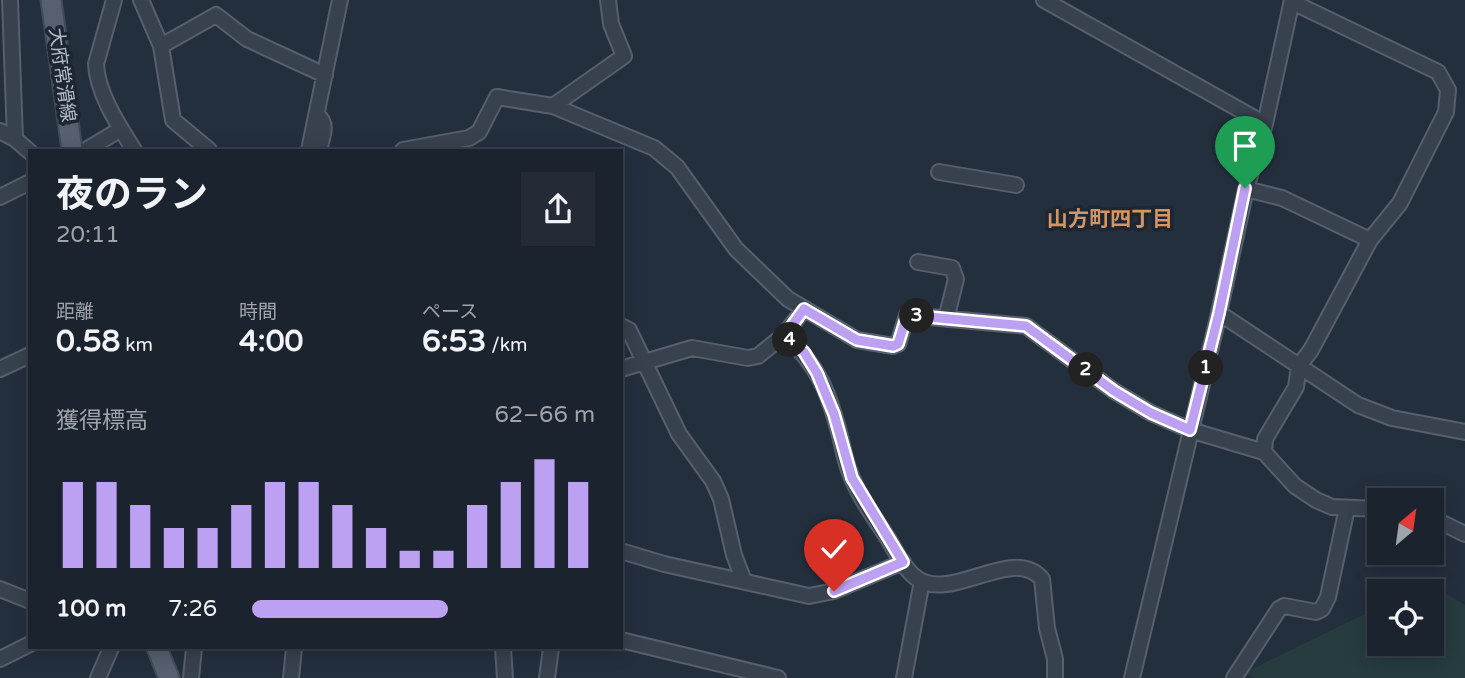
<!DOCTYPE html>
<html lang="ja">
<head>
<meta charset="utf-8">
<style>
	body { margin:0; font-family:"Varela Round","Noto Sans JP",sans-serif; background:#242b36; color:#f1f3f6; height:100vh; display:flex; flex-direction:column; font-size:26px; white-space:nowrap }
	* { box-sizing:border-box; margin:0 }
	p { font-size:23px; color:#a0a4aa }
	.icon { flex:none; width:38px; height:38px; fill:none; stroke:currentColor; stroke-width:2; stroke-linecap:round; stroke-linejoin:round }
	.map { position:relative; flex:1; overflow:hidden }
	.side { position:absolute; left:28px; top:149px; width:595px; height:500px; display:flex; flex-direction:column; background:#1b232e; border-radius:0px; box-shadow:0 4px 18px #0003,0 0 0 2px #39404a }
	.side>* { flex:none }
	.needle { width:46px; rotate:29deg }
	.buttons { position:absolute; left:1367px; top:488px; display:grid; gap:14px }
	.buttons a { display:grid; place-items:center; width:77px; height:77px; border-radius:0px; background:#1b232e; box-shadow:0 4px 18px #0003,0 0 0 2px #39404a; font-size:35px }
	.pin { position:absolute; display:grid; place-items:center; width:60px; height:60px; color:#fff; margin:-72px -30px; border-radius:50% 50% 50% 0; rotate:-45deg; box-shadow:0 0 7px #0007 }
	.pin .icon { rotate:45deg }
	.km { position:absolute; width:35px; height:35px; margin:-18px; border-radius:50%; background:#222; color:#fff; font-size:19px; line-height:35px; text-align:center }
	.round { display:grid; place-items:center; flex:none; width:74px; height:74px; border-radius:0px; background:#242b36 }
	.summary { display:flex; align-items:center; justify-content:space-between; height:119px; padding:0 28px }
	h1 { font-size:38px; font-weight:700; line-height:52px }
	.metrics { display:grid; grid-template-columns:repeat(3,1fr); gap:10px; height:119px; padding:7px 28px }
	.metrics div { display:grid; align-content:center }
	.metrics b { font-size:30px; font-weight:700 }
	.metrics small { font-size:19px; font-weight:400 }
	.metrics p { font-size:19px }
	.chart { height:196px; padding:14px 28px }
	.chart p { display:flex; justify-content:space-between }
	.chart svg { width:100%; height:126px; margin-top:7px; stroke:#bca0f2; stroke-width:6 }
	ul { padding:0 28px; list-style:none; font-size:23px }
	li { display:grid; grid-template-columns:112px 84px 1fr; align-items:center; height:52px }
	li i { height:18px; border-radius:9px; background:#bca0f2 }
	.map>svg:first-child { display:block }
	.green { fill:#263c3f }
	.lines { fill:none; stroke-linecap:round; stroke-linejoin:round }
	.minor-casing { stroke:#565f6c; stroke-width:18 }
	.major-casing { stroke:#414a57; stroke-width:23 }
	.minor { stroke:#38414e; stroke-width:14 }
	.major { stroke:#56606e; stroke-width:19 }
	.route-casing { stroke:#fff; stroke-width:14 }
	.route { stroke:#bca0f2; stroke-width:9 }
	.labels { text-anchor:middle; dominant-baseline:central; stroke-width:7; stroke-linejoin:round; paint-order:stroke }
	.street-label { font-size:19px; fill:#b4bcc9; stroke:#1d2633 }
	.neighbourhood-label { font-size:21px; font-weight:bold; fill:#d59563; stroke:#1d2633 }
</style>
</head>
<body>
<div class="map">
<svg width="1465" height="678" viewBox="0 0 1465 678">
	<rect width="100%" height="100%" fill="#242f3e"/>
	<path class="green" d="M1448 595 1465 605V678H1255L1244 673 1379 607V644H1432V597Z"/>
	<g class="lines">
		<defs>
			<path id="minor" d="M10 0 15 139
				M114 0 96 64C97 93 119 126 134 150
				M141 0 161 46 173 120 209 150
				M1044 0 1265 124
				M161 46 216 15 247 39 325 75
				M553 106 624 56 611 24 608 0
				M317 115C329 124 322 137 319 150
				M0 131 15 139 30 152
				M86 150 121 129
				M309 150 340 0
				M403 150 469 138 479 132 497 97 553 106 654 148 677 167 736 249 788 299 857 340 893 346 898 344 907 315 1026 326 1114 391 1151 413 1190 430 1264 452 1295 486 1316 500 1332 507 1379 509
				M939 172 1016 185
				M1246 189 1282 198 1370 240
				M0 197 30 182
				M918 262 952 268 956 279 946 319
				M1219 313 1358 405 1392 418 1465 432
				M621 326 629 330 679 434 713 481 721 499 734 555 744 581
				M784 335C819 365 829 394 840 436 843 448 845 461 850 473 858 495 874 517 887 537 895 550 903 567 915 577 950 605 1012 544 1042 579L1047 628 1055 659V678
				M0 369 30 355
				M621 369 692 348 748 358 758 356 784 335 804 309
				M1264 452 1265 439 1296 387 1299 366 1311 350 1370 240 1400 203 1446 112 1448 90 1438 72 1292 2
				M1432 518 1465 534
				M621 551 664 564 809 596 834 591 903 562
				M0 589 30 601
				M621 640 778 678
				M503 648 505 678
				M0 659 30 644
				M98 678 111 648
				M191 678 194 648
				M291 678 294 648
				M547 678 551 648
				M904 678 922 581
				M1132 678 1219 313 1246 189 1265 124 1292 0
				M1234 678 1279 609 1284 606 1316 612 1322 609 1328 597 1347 508"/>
			<path id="major" d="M51 0 72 150
				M157 648 169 678"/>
		</defs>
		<use href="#minor" class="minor-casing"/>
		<use href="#major" class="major-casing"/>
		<use href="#minor" class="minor"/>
		<use href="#major" class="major"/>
	</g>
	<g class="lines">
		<defs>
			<path id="route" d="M834 591 903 562 852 478 834 414 817 373 804 352 785 335 804 309 857 340 893 346 898 344 907 315 1026 326 1114 391 1151 413 1190 430 1219 313 1245 188"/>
		</defs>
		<use href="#route" class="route-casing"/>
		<use href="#route" class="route"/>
	</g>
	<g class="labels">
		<g class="street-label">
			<text transform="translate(62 75) rotate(82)">大府常滑線</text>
		</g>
		<g class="neighbourhood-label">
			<text x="1110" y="219">山方町四丁目</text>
		</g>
	</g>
</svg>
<div class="buttons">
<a><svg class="needle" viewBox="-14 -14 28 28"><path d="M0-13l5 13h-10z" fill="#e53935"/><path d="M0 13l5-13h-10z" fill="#a0a4aa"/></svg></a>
<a><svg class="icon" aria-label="locate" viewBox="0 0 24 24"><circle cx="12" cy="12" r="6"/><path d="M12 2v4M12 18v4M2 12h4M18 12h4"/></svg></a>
</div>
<div class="pin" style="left:1245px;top:188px;background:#1e9e55"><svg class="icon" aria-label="arrive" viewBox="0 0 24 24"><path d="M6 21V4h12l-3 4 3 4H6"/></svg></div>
<div class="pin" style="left:834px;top:591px;background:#d93025"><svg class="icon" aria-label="check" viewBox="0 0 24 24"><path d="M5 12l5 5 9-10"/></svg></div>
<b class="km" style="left:1206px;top:368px">1</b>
<b class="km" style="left:1086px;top:370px">2</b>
<b class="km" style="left:917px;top:316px">3</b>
<b class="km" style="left:790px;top:340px">4</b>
<section class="side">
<div class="summary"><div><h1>夜のラン</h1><p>20:11</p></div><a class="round"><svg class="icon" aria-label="share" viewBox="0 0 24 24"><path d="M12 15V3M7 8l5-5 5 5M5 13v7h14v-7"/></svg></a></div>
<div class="metrics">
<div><p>距離</p><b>0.58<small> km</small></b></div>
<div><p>時間</p><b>4:00</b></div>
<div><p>ペース</p><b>6:53<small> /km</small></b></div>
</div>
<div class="chart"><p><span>獲得標高</span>62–66 m</p>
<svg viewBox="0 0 160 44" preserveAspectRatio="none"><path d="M5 44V14M15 44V14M25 44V22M35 44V30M45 44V30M55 44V22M65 44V14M75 44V14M85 44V22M95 44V30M105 44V38M115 44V38M125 44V22M135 44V14M145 44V6M155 44V14"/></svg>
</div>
<ul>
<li><b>100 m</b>7:26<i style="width:57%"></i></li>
</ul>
</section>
</div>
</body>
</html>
